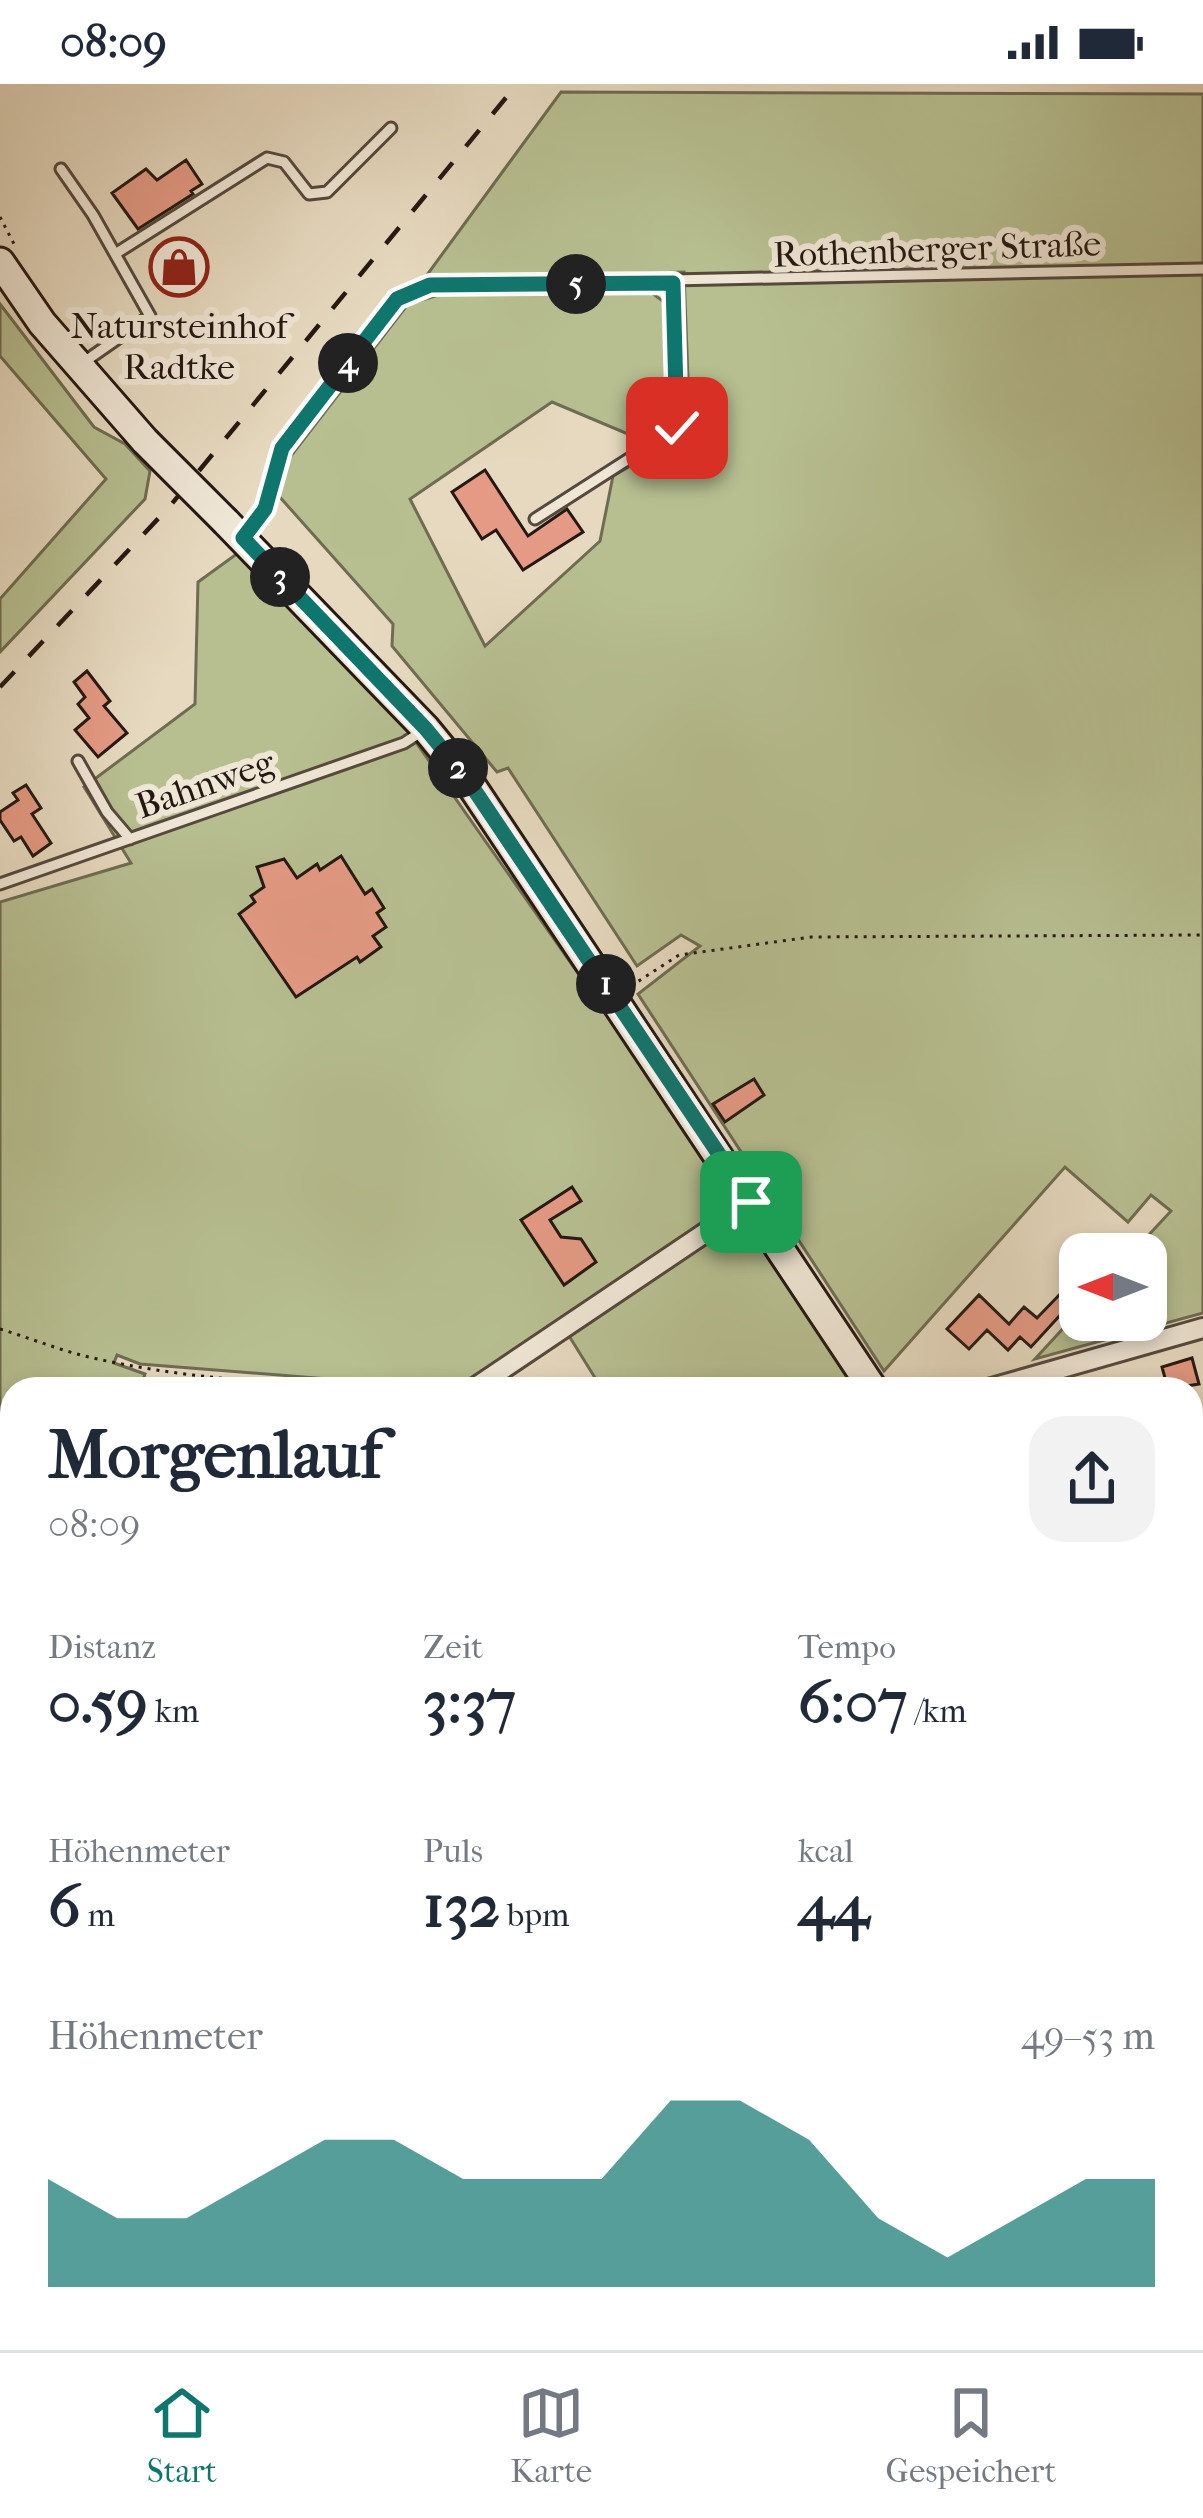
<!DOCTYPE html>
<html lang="de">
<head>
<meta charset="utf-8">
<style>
	body { margin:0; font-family:"IM FELL French Canon",serif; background:#f2f2f3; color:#1f2937; height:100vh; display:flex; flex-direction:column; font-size:45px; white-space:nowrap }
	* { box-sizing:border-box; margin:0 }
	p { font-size:39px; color:#747a83 }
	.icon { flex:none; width:66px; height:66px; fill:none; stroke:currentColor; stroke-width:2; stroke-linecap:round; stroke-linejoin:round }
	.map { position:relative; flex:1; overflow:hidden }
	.drawer { position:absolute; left:0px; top:1293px; width:1203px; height:975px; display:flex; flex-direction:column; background:#fff; border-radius:36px 36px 0 0; box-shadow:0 6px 18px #0003 }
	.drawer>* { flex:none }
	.needle { width:78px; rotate:270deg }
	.fabs { position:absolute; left:1059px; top:1149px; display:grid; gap:24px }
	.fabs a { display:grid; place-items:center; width:108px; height:108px; border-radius:24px; background:#fff; box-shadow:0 6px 18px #0003; font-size:60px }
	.pin { position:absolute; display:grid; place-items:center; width:102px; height:102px; color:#fff; margin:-51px; border-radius:24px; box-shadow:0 6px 18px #0006 }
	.km { position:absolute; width:60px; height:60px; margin:-30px; border-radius:50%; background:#222; color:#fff; font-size:33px; line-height:60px; text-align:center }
	.round { display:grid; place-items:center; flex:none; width:126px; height:126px; border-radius:36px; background:#f2f2f3 }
	.summary { display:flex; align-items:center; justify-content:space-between; height:204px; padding:0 48px }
	h1 { font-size:66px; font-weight:700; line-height:90px }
	.figures { display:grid; grid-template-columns:repeat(3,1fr); gap:18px; height:204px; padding:12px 48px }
	.figures div { display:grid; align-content:center }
	.figures b { font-size:60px; font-weight:700 }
	.figures small { font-size:33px; font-weight:400 }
	.figures p { font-size:33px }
	.chart { height:336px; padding:24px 48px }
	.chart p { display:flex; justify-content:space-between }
	.chart svg { width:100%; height:216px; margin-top:12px; fill:#0f766e; opacity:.7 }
	.status { display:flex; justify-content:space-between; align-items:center; height:84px; padding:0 60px; background:#fff; direction:ltr }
	.status svg { height:33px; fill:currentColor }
	.menu { display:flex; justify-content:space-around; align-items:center; height:168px; border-top:3px solid #e0e1e3; background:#fff; font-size:33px; color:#747a83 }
	.menu a { display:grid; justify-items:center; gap:6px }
	.menu .selected { color:#0f766e }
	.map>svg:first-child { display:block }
	.green { fill:#b7bf91; stroke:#6e6c52; stroke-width:3 }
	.building { fill:#e49a84; stroke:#251812; stroke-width:3 }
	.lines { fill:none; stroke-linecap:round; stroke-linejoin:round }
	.lane-casing { stroke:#55483d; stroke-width:15 }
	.street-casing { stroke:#55483d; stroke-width:24 }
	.secondary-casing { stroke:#251812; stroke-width:33 }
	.path { stroke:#251812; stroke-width:3; stroke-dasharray:3 6; stroke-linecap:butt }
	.lane { stroke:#efe6d5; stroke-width:9 }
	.street { stroke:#efe6d5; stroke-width:18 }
	.secondary { stroke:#efe6d5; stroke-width:27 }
	.rail { stroke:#251812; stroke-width:4.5; stroke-dasharray:21 21; stroke-linecap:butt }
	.secondary-bridge-casing { stroke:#251812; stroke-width:33; stroke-linecap:butt }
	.secondary-bridge { stroke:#efe6d5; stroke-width:27 }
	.route-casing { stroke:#fff; stroke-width:24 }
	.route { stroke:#0f766e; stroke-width:15 }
	.labels { text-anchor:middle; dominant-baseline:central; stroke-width:12; stroke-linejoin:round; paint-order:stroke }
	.street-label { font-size:36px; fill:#251812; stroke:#efe6d5 }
	.poi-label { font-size:36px; fill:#251812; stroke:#efe6d5 }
</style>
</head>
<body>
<div class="status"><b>08:09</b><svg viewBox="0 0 49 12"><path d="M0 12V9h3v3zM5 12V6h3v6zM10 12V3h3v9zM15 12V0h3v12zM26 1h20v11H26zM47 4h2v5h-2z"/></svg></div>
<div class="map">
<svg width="1203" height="2266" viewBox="0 0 1203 2266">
	<rect width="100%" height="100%" fill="#e6d9bf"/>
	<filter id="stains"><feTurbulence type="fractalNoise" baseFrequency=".00167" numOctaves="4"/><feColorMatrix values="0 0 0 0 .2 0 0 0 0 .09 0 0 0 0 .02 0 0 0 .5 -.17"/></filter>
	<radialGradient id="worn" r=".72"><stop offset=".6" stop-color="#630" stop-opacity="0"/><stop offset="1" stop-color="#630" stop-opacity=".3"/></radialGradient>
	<path class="green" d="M561 8 1203 10V1229L1035 1275 1080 1226V1236H1146V1170H1131L1171 1127 1151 1111 1128 1138 1065 1083 884 1287 638 910 700 862 681 851 637 882 508 684 497 688 392 562 393 540 278 411 287 377 408 220 442 210 648 206 664 218 668 312 659 335 628 350 552 318 410 415 485 562 600 457 613 392 690 348 684 188 424 195Z
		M0 220 94 343 125 360 150 387 145 415 0 568V515L106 395 0 272Z
		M238 469 406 644 735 1113 859 1305H602L561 1239 453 1305 140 1280 117 1271 114 1279 145 1290 140 1305H12V1645L0 1674V818L131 779 84 703 195 620 198 498Z
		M1191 1684 1203 1699V1871L1191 1881Z
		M0 1759 12 1764V2073L0 2093Z
		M1203 1891V2162L1191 2143V1900Z
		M110 2256H575L558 2266H103Z"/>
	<path class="building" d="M186 76 202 100 191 107 193 110 138 145 112 109 146 85 157 96Z
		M485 386 528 452 567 425 583 448 523 486 496 446 482 455 452 408Z
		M87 587 110 617 104 622 127 649 98 673 75 646 89 634 78 620 85 613 74 598Z
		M26 701 41 724 32 730 51 759 33 772 21 753 14 757 0 736V728L18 716 13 709Z
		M341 772 365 810 372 805 384 824 377 829 386 843 373 852 381 863 360 878 357 873 296 913 239 830 255 818 251 812 264 803 257 783 284 775 297 794 317 780 320 786Z
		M754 995 764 1011 725 1038 713 1020Z
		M572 1103 581 1117 550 1136 561 1153 581 1155 596 1178 564 1201 521 1136Z
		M1064 1206 1078 1219 1067 1231 1063 1228 1031 1263 1020 1253 1008 1266 987 1246 969 1265 947 1245 979 1211 1009 1240 1024 1223 1037 1234Z
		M1192 1274 1199 1300 1168 1305 1162 1283Z"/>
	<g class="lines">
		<defs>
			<path id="lane" d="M61 85 93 131 150 232 84 278
				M115 170 267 74 284 78 309 110 327 108 391 44
				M535 435 677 344 673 199
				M246 451 265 425 282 365 397 215 430 201 1203 185
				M78 677 107 728 130 755
				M0 800 404 659 421 648"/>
			<path id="street" d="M473 1305 751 1118
				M988 1305 1203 1244
				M1191 1892 1203 1882
				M0 2110 12 2091
				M1191 2170 1203 2190"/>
			<path id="secondary" d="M0 178 42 239 145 357
				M226 438 426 645 467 695 873 1305
				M1191 1663 1203 1679"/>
		</defs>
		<use href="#lane" class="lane-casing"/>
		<use href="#street" class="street-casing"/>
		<use href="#secondary" class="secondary-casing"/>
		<path class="path" d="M0 133 14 160
			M631 902 679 871 811 853 1203 851
			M0 1245C30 1254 59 1266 89 1273 174 1293 261 1298 348 1305
			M1191 1629 1200 1642
			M1191 1975 1203 1967
			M570 2266 588 2256"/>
		<use href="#lane" class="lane"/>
		<use href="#street" class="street"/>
		<use href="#secondary" class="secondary"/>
		<path class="rail" d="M0 603 170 422 509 10"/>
		<defs>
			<path id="secondary-bridge" d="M145 357 226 438"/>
		</defs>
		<use href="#secondary-bridge" class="secondary-bridge-casing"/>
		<use href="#secondary-bridge" class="secondary-bridge"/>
	</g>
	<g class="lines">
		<defs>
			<path id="route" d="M677 344 673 199 430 201 397 215 282 364 265 425 243 454 426 645 467 695 751 1118"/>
		</defs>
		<use href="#route" class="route-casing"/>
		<use href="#route" class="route"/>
	</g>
	<defs>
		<symbol id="shop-ring" viewBox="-11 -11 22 22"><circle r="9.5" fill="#efe6d5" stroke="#8f2418" stroke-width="1.5"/><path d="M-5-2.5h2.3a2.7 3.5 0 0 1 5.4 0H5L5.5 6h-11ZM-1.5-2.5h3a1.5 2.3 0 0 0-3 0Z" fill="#8f2418"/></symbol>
	</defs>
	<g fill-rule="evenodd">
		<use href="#shop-ring" x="146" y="150" width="66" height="66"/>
	</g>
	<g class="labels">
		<g class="street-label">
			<text transform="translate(937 165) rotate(-2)">Rothenberger Straße</text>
			<text transform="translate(205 700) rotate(-19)">Bahnweg</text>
		</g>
		<g class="poi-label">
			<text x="179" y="242">Natursteinhof<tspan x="179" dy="41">Radtke</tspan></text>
		</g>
	</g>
	<rect width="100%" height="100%" filter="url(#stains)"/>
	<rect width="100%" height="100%" fill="url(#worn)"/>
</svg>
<div class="fabs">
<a><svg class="needle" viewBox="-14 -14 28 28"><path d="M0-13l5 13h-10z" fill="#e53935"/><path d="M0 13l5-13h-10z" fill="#747a83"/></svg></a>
</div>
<div class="pin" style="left:751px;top:1118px;background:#1e9e55"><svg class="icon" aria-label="arrive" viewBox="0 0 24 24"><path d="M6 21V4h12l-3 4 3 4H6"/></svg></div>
<div class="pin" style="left:677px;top:344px;background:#d93025"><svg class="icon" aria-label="check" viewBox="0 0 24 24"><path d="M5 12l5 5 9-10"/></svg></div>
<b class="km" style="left:606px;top:900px">1</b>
<b class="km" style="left:458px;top:684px">2</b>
<b class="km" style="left:280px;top:493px">3</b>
<b class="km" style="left:348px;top:279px">4</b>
<b class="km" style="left:576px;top:200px">5</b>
<section class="drawer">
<div class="summary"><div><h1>Morgenlauf</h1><p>08:09</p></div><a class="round"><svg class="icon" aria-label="share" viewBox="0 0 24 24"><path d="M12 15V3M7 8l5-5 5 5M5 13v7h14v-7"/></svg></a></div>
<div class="figures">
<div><p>Distanz</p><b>0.59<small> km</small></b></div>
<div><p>Zeit</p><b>3:37</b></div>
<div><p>Tempo</p><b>6:07<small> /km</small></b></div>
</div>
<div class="figures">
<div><p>Höhenmeter</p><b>6<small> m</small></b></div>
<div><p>Puls</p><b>132<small> bpm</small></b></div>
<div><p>kcal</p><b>44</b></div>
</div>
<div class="chart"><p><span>Höhenmeter</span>49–53 m</p>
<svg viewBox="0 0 160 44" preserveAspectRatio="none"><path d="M0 44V22L10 30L20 30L30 22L40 14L50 14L60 22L70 22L80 22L90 6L100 6L110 14L120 30L130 38L140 30L150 22L160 22V44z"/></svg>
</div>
</section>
</div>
<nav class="menu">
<a class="selected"><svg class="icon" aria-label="home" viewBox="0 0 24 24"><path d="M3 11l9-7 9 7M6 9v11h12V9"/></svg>Start</a>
<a><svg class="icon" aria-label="map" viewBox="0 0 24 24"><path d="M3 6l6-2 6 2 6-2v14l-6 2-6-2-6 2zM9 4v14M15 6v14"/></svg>Karte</a>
<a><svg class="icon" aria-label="saved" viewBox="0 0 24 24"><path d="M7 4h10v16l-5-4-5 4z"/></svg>Gespeichert</a>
</nav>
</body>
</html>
